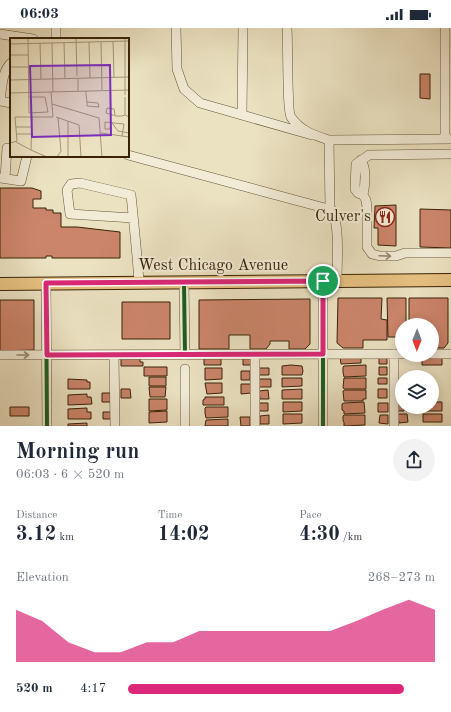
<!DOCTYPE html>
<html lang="en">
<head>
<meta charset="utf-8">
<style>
	body { margin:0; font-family:"Old Standard TT",serif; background:#f2f2f3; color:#1f2937; height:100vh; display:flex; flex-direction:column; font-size:15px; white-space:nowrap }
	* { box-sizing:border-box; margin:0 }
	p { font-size:13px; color:#747a83 }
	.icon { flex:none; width:22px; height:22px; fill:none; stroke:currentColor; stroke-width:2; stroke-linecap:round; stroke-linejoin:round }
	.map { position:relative; height:398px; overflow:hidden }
	.drawer { display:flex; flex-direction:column; background:#fff; flex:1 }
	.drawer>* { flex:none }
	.needle { width:26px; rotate:181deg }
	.tools { position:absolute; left:395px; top:290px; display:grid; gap:8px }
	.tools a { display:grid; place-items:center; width:44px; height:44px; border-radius:50%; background:#fff; box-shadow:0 2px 10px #0003; font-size:20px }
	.pin { position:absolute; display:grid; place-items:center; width:34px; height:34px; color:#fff; margin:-17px; border:2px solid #fff; border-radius:50%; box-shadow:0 1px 4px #0007 }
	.round { display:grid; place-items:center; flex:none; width:42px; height:42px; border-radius:21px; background:#f2f2f3 }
	.head { display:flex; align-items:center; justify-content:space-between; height:68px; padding:0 16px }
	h1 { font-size:22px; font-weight:700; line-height:30px }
	.metrics { display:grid; grid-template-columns:repeat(3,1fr); gap:6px; height:68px; padding:4px 16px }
	.metrics div { display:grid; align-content:center }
	.metrics b { font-size:20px; font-weight:700 }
	.metrics small { font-size:11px; font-weight:400 }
	.metrics p { font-size:11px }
	.chart { height:112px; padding:8px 16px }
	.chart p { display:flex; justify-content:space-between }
	.chart svg { width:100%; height:72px; margin-top:4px; fill:#db2777; opacity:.7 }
	ul { padding:0 16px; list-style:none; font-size:13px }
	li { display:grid; grid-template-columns:64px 48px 1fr; align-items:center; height:30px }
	li i { height:10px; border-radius:5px; background:#db2777 }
	.status { display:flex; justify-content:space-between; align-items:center; height:28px; padding:0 20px; background:#fff; direction:ltr }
	.status svg { height:11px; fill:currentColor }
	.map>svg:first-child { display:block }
	.building { fill:#cb856b; stroke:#392306 }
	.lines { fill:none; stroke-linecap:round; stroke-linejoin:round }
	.minor-casing { stroke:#665335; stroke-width:10 }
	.major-casing { stroke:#392306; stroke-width:14 }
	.minor { stroke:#f2ecd7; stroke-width:9 }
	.major { stroke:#e6c181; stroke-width:12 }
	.cycleway-casing { stroke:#f2ecd7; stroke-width:6 }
	.cycleway { stroke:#1b5e20; stroke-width:4 }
	.oneway { stroke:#96886e }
	.route-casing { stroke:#fff; stroke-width:8 }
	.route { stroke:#db2777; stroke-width:5 }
	.labels { text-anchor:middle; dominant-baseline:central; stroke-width:4; stroke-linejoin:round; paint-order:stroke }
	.poi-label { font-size:16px; fill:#392306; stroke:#f2ecd7; text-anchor:end }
	.street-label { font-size:16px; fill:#392306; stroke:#f2ecd7 }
	.inset-road { fill:none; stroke:#a49677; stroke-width:1 }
	.view { fill:#7b2cbf; fill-opacity:0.15; stroke:#7b2cbf; stroke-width:2 }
	.inset-edge { fill:none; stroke:#392306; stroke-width:2 }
</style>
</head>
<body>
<div class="status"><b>06:03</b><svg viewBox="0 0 49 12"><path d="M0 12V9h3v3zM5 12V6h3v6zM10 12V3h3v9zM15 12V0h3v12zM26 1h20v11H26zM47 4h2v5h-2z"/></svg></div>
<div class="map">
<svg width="451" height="398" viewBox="0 0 451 398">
	<rect width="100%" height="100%" fill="#ebe2c2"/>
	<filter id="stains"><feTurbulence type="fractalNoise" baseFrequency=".005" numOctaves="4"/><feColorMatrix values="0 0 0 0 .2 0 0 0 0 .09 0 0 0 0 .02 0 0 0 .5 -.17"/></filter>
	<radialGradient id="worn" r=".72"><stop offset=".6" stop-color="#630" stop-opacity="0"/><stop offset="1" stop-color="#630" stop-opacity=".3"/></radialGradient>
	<path class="building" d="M420 46H430V71L420 70Z
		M0 160H32L41 163V171H33V180H46V182H53V185H61V199H77L120 204V230H52V228H46V230H0Z
		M396 177V218L378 217V200H374L375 178Z
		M420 181 451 182V220L420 219Z
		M338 270H382L381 291 387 292V312H363V320H343L337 315Z
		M387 270H406V297H402V309H388Z
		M409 270H448V315L444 320H432V297H409Z
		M310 271V316L305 321H289V313H270V316L266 321H250V307H229V321H199V272Z
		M0 272H34V322L0 323Z
		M122 274H170V311H122Z
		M361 327V335L341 336 340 329Z
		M140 328V334H143V338H121V329Z
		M204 328H221V337H204Z
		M243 328H251V337H243Z
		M422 328H442V337H422Z
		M379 330H387V336H379Z
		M291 337 302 338 303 343 302 347H282V338Z
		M366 337V348L344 349 343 344V339L344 338Z
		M144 339H167V348H144Z
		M379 339H387V347H379Z
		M205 340H222V351L205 352Z
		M259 340H269V347H258Z
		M241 343H250V352H241Z
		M149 349H166V358H149Z
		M282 350H302V358L282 359Z
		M344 350H366V361H344L343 359Z
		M378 350H387V356H378Z
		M68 351 87 352V354H90V361H68Z
		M259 351H271V359H259Z
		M205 355H222V365L207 366Z
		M241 356H251V365L241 366Z
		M149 359H166L165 369H150Z
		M121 361H130L131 370H121Z
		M302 361V371H282V362Z
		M378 361H387V370H378Z
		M268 362 269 371H260L259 363Z
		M345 362H366V371H363V373H344L343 363Z
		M102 365H111V374H102Z
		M87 366V369H91L92 376 68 377V367Z
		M205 369H224V377H203V372L205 371Z
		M149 371H167V382L149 383Z
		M283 374H302V383L283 384Z
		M364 374 365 385 344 386V383L342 382V376L344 375Z
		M397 374H402V379H404V383H397Z
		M432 374H442V383H423V379H432Z
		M259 375H268V383H259Z
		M378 375H388V384H378Z
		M10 379H29V388H10Z
		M206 379H228V389L206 390 205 385V380Z
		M87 380V384H91V391H68V381Z
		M167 383V394L149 395V384Z
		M103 384H112V391H103Z
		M283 386H302V395L283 396Z
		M398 386H407L408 394 399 395Z
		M423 386H442V394H423Z
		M269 387V396H260V388Z
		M344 387H365V397L344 398V394L343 393V388Z
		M380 387H388V396L379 395Z
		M240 389H250V398H241Z
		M228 391V398H205L206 392Z
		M87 395V398H68V396Z"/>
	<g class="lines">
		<defs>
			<path id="minor" d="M56 0V11
				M176 0 177 41 184 61 200 75 312 107
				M287 0C288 12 287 84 291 89 300 103 314 107 329 112
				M0 6 33 11
				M0 72C2 60 2 43 11 35
				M0 73 11 75
				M242 87 243 0
				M445 111V0
				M451 126 369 127 356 136 355 161 358 165 363 167 366 172 367 179V219L372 226 380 228H396L405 225H451
				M128 127 332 182C340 199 337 233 337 253
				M361 132C367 141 365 157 363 167
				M0 150 21 153 27 128
				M5 150 7 120
				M330 181 329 112 451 111
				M133 190 70 186 67 162 71 156 80 155 131 167C134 196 137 225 139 254
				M323 253V398
				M184 254 185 327
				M46 255 47 398
				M432 326H451
				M0 327 402 326
				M114 327 115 398
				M255 327V398
				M185 341V398
				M394 398V326"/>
			<path id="major" d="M0 256 451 252"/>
		</defs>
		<use href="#minor" class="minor-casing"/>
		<use href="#major" class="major-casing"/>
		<use href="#minor" class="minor"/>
		<use href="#major" class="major"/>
		<defs>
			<path id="cycleway" d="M323 253V398
				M184 254 185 327
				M46 255 47 398"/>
		</defs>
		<use href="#cycleway" class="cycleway-casing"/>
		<use href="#cycleway" class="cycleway"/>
	</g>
	<defs><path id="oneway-shaft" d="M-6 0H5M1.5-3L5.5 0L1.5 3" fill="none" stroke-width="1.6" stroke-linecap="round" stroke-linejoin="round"/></defs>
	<g class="oneway">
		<use href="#oneway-shaft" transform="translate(385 228) rotate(2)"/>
		<use href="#oneway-shaft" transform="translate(23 327)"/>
	</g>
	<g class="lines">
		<defs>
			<path id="route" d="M323 253V326L47 327 46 255Z"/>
		</defs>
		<use href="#route" class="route-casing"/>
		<use href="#route" class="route"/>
	</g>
	<defs>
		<symbol id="restaurant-ring" viewBox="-11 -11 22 22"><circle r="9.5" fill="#f2ecd7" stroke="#8f2418" stroke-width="1.5"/><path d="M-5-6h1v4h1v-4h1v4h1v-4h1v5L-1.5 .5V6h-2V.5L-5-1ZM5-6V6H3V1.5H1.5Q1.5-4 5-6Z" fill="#8f2418"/></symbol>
	</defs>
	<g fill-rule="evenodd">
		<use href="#restaurant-ring" x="374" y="178" width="22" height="22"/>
	</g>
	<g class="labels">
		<g class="poi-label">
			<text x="371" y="189">Culver's</text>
		</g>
		<g class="street-label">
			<text x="213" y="238">West Chicago Avenue</text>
		</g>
	</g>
	<g transform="translate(10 10)">
		<rect width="119" height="119" fill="#ebe2c2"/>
		<path class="inset-road" d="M18 0 19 75 38 74 35 59H19M66 0 67 38M103 3 104 39M79 4 80 40M91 4 92 52M30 5 31 41M42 5 43 54M54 5 55 40M0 6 119 3M0 17H18M0 29H19M68 40V53M0 42 119 39M76 53V56L77 64V68L89 69 88 65 77 64M41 54 42 66 89 80 92 119M0 55 119 52M115 57V0M115 59V77M105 77 104 71 97 70 96 75 106 78H112L115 77 119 79M46 79 69 87 71 119M58 83V119M101 84 100 91H95V84L114 86 112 98M102 85 108 93 119 95M6 89H22M91 95 119 99M6 96H23M6 104 21 112 22 79M0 105 7 103 5 79H43L42 66M21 112 37 119M47 119 51 113 48 80"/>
		<path class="view" d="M100 27 101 97 22 99 20 28Z"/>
		<rect width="119" height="119" class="inset-edge"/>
	</g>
	<rect width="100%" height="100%" filter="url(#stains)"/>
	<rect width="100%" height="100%" fill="url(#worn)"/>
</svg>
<div class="tools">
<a><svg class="needle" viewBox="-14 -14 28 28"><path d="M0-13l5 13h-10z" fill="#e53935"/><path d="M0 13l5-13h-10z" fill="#747a83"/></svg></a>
<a><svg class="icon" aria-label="layers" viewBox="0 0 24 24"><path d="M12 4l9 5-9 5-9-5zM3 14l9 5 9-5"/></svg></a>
</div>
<div class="pin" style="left:323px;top:253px;background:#1e9e55"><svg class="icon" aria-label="arrive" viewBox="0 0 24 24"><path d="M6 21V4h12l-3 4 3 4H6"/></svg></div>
</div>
<section class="drawer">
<div class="head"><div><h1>Morning run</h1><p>06:03 · 6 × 520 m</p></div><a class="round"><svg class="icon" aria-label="share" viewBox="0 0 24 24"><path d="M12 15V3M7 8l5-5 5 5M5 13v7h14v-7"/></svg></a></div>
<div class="metrics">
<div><p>Distance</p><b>3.12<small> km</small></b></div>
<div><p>Time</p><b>14:02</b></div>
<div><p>Pace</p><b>4:30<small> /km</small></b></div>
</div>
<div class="chart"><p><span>Elevation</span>268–273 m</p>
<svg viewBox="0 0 160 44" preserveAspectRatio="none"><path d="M0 44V12L10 19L20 32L30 38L40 38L50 32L60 32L70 25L80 25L90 25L100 25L110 25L120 25L130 19L140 12L150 6L160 12V44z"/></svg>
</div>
<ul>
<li><b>520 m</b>4:17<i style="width:90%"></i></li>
</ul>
</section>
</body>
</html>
